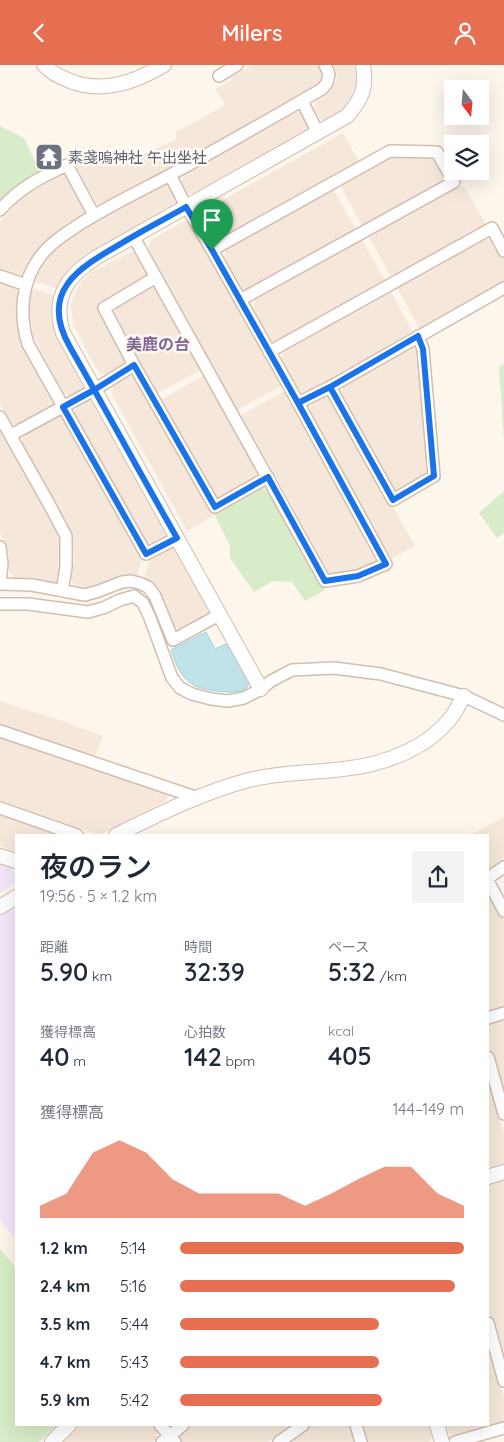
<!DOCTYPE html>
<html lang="ja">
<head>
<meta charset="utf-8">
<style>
	body { margin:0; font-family:Quicksand,"Noto Sans JP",sans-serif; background:#f2f2f3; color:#1f2937; height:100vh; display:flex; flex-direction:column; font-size:19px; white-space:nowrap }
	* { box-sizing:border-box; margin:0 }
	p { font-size:16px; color:#747a83 }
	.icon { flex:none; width:28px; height:28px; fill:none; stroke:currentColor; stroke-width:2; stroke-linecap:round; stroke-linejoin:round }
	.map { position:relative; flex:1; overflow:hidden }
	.details { position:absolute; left:15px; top:769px; width:474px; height:592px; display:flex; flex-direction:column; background:#fff; border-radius:0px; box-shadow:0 5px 20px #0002 }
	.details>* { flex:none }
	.needle { width:32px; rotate:164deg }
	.tools { position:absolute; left:444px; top:15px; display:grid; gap:10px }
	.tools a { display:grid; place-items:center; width:45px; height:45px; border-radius:0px; background:#fff; box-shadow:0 5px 20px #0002; font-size:25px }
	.pin { position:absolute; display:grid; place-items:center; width:42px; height:42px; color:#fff; margin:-51px -21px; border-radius:50% 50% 50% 0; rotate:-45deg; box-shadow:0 0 5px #0007 }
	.pin .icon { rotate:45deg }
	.round { display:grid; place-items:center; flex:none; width:52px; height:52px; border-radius:0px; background:#f2f2f3 }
	.head { display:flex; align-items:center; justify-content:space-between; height:85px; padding:0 25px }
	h1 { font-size:28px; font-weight:600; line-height:38px }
	.figures { display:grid; grid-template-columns:repeat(3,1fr); gap:8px; height:85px; padding:5px 25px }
	.figures div { display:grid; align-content:center }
	.figures b { font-size:25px; font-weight:600 }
	.figures small { font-size:14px; font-weight:400 }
	.figures p { font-size:14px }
	.chart { height:140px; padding:10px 25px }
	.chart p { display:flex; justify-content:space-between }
	.chart svg { width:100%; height:90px; margin-top:5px; fill:#e76f51; opacity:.7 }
	ul { padding:0 25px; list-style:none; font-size:16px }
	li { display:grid; grid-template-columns:80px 60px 1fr; align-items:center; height:38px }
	li i { height:12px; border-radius:6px; background:#e76f51 }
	header { display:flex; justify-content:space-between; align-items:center; height:65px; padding:0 25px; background:#e76f51; color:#fff; font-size:22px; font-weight:600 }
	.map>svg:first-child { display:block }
	.residential { fill:#f5e8da }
	.education { fill:#f3e8fa }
	.green { fill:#d8ecc9 }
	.water { fill:#bfe3e8; stroke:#a5d3da }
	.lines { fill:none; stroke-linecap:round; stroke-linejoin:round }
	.minor-casing { stroke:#d1beb0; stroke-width:14 }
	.tertiary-casing { stroke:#d1beb0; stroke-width:16 }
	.minor { stroke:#fff; stroke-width:11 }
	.tertiary { stroke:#fff; stroke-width:14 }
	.route-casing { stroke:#fff; stroke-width:10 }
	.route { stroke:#1a73e8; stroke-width:6 }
	.labels { text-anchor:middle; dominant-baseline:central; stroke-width:5; stroke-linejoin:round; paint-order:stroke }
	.worship-label { font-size:15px; fill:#5b616d; stroke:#fffaf3; text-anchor:start }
	.neighbourhood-label { font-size:16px; font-weight:bold; fill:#846695; stroke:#fffaf3 }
</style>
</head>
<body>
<header><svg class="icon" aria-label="back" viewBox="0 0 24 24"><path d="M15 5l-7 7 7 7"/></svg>Milers<svg class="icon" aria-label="person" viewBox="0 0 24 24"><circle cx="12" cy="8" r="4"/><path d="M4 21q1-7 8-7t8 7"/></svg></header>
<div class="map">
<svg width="504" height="1377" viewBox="0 0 504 1377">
	<rect width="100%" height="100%" fill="#fdf6ec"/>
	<path class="residential" d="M252 0H320L325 8 322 20 105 142 97 139 73 97 94 91 96 86 101 88 103 97 131 92 145 89 171 77 176 74V67L222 42 225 39 215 24 232 15 231 12Z
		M333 0H359L361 8 354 37 329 58 321 55 314 44 316 37 330 27 335 19 337 9Z
		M296 47 305 48 311 61 308 68 197 130 188 128 181 117 185 109Z
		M343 68 360 98 221 175 213 173 202 151 204 145Z
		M414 91 431 92 438 96 446 109 443 118 363 162 341 122 390 92Z
		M61 109 69 112 87 144 85 152 27 208 20 211 0 205V157L16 139 28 129Z
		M166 120 173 123 180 133 177 142 76 199 65 210 59 224 35 217 37 210 49 192 56 183 68 173Z
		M463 120 487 161 392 214 369 172Z
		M333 124 357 166 250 227 241 224 224 193 227 183Z
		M184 156 192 158 283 320 237 345 148 183 152 174Z
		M487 174 495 175 504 191V218L420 265 397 223Z
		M362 175 386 217 278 277 270 275 253 244 255 235Z
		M131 187 139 188 149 204 146 213 97 240 127 293 124 303 108 311 99 308 79 271 73 260 71 239 77 223 83 215 93 206Z
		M0 217 16 221 21 228 19 248 55 334 52 342 20 360 10 358 0 339Z
		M151 223 160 225 203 304 158 328 114 250 117 240Z
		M33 224 56 231 85 317 83 324 72 331 64 329 33 271 30 251V231Z
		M391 227 414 269 306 328 298 326 281 295 283 287Z
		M412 282 420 286 430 401 425 413 403 426 395 424 341 328 344 320Z
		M206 309 259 405 258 414 223 433 214 431 161 335Z
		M130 311 138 314 212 446 213 451 187 466 112 330 113 320Z
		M286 325 378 489 375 498 358 507 337 512 329 508 241 350Z
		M323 330 333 334 415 481 391 494 309 346 313 337Z
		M87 335 96 336 169 464 166 473 155 480 146 477 75 349 76 341Z
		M57 352 66 354 143 491 137 511H131L89 524 77 522 71 515 74 495 73 482 70 468 65 454 21 378 25 369Z
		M0 360 59 468 63 480 61 513 54 519 15 514 9 507V487L0 467Z
		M171 482 179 485 211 543 209 551 184 565 175 562 160 525 153 519 144 514 150 494Z
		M0 636 65 657 103 671 95 691 0 660Z
		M0 671 167 727V735L103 768 97 769 0 737Z
		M0 749 66 770H16V787L0 781Z
		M504 752V798L490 807H488V770H470Z
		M488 828 504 855V943L488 948Z
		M504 953V1032L488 976V960L489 957Z
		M488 1011 504 1069V1102L488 1107Z
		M504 1113V1297L488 1241V1117Z
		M488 1277 504 1333V1358L455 1371 448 1367 446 1360H488Z
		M79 1360H153L157 1364 156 1373 153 1377H62Z
		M188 1360H291L267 1377H182L180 1375V1366Z
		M310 1360H351L356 1377H286Z
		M363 1360H428L432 1372 429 1377H367Z"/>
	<path class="education" d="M0 797 8 799 16 812V817L0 828Z
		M16 840V1174L0 1156V851Z"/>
	<path class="green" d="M0 61 24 73 42 112 0 141Z
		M504 299V375L499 302Z
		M262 423 269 427 325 525 305 536 292 517 273 516 254 527 230 493V481L214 449Z
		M504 426V468L497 473 479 448Z
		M0 1184 16 1203V1360H57L39 1377H0Z"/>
	<path class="water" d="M206 567 215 584 228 578 248 612C249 616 249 621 246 623 238 631 204 625 195 621 192 619 188 616 185 613 178 606 175 595 171 585Z"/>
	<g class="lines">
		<defs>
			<path id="minor" d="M219 11 237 0
				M302 36 318 68
				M0 145C19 123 41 112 67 100L94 150
				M133 171 325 516 358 511 386 499 289 321 212 185 186 141 170 110
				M212 185 390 86 437 87 454 117 240 235
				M0 211 26 220
				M156 212 104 243 134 300 215 442 268 412
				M269 287 492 163 504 186
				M330 322 393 435 434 411 423 284 418 271
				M298 338 330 322 504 223
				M0 352 49 439 66 471V502L62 526
				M11 370 94 325 134 300
				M177 473 146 489 28 279C19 250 21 217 40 192 51 177 65 169 80 159 109 141 140 126 170 110 221 82 272 53 322 24L327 18 329 9 325 0
				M0 482 2 498 0 519
				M0 519 32 520 85 530 99 526 122 517 131 516 139 518 148 522 155 531 173 575 219 550
				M0 539H28L88 547 103 543 120 535 134 531 143 538 150 553 172 613 180 623 192 629 211 634 228 636 244 633 261 624 271 616 292 605 334 603 381 609 464 631 504 650
				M0 666 198 733
				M0 743 77 770
				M488 813 504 802
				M488 816 504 846
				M488 953 504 948
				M488 992 504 1049
				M488 1258 504 1316
				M160 1360 175 1377
				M356 1360 361 1377
				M162 1377 183 1360
				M279 1377 303 1360
				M455 1377 504 1363"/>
			<path id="tertiary" d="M44 0C51 8 60 12 70 16 103 29 135 17 164 0
				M261 624 63 268C52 232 67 211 97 192L347 51C362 34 367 23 363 0
				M116 770C159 749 203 727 249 715 280 707 312 708 343 704 383 700 428 684 453 650 457 644 460 637 464 631
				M0 791 16 796
				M0 842 16 832
				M488 1112 504 1107
				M437 1360 442 1377
				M52 1377 69 1360"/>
		</defs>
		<use href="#minor" class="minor-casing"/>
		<use href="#tertiary" class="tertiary-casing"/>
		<use href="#minor" class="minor"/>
		<use href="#tertiary" class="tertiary"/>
	</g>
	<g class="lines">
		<defs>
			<path id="route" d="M212 185 186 142C165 154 143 165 122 178 79 203 38 226 70 282 106 345 141 410 177 473L146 489 63 342 94 325 134 300 215 442 268 412 325 516 358 511 386 499 298 338 330 322 418 271 423 284 434 411 393 435 330 322 298 338 212 185"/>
		</defs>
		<use href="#route" class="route-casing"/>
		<use href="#route" class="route"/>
	</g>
	<defs>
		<symbol id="temple-square" viewBox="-11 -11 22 22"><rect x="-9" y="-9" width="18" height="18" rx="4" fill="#6b7280" stroke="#fffaf3"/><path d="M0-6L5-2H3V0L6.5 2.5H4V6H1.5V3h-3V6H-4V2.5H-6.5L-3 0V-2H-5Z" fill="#fff"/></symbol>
	</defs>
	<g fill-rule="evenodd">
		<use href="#temple-square" x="33" y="76" width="32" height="32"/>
	</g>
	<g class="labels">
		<g class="worship-label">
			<text x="68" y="92">素戔嗚神社 午出坐社</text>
		</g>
		<g class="neighbourhood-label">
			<text x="158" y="279">美鹿の台</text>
		</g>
	</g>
</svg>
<div class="tools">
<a><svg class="needle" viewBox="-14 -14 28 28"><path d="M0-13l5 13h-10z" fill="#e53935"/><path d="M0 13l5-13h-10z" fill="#747a83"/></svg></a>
<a><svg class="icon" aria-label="layers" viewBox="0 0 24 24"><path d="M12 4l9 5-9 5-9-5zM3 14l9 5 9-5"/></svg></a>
</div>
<div class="pin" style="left:212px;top:185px;background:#1e9e55"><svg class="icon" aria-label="arrive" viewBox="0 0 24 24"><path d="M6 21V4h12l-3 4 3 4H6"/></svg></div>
<section class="details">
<div class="head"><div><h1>夜のラン</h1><p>19:56 · 5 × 1.2 km</p></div><a class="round"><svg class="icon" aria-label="share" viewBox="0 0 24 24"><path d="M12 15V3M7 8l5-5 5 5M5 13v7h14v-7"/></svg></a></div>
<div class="figures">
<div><p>距離</p><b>5.90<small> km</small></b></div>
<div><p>時間</p><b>32:39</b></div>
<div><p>ペース</p><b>5:32<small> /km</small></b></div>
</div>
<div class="figures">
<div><p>獲得標高</p><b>40<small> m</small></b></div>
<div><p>心拍数</p><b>142<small> bpm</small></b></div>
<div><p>kcal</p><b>405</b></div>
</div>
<div class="chart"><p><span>獲得標高</span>144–149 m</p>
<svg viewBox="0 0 160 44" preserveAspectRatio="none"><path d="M0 44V38L10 32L20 12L30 6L40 12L50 25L60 32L70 32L80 32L90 32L100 38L110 32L120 25L130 19L140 19L150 32L160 38V44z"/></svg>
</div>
<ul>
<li><b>1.2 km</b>5:14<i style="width:100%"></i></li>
<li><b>2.4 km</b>5:16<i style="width:97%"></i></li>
<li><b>3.5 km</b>5:44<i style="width:70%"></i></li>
<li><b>4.7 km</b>5:43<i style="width:70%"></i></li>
<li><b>5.9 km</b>5:42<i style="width:71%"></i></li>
</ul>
</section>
</div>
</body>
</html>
